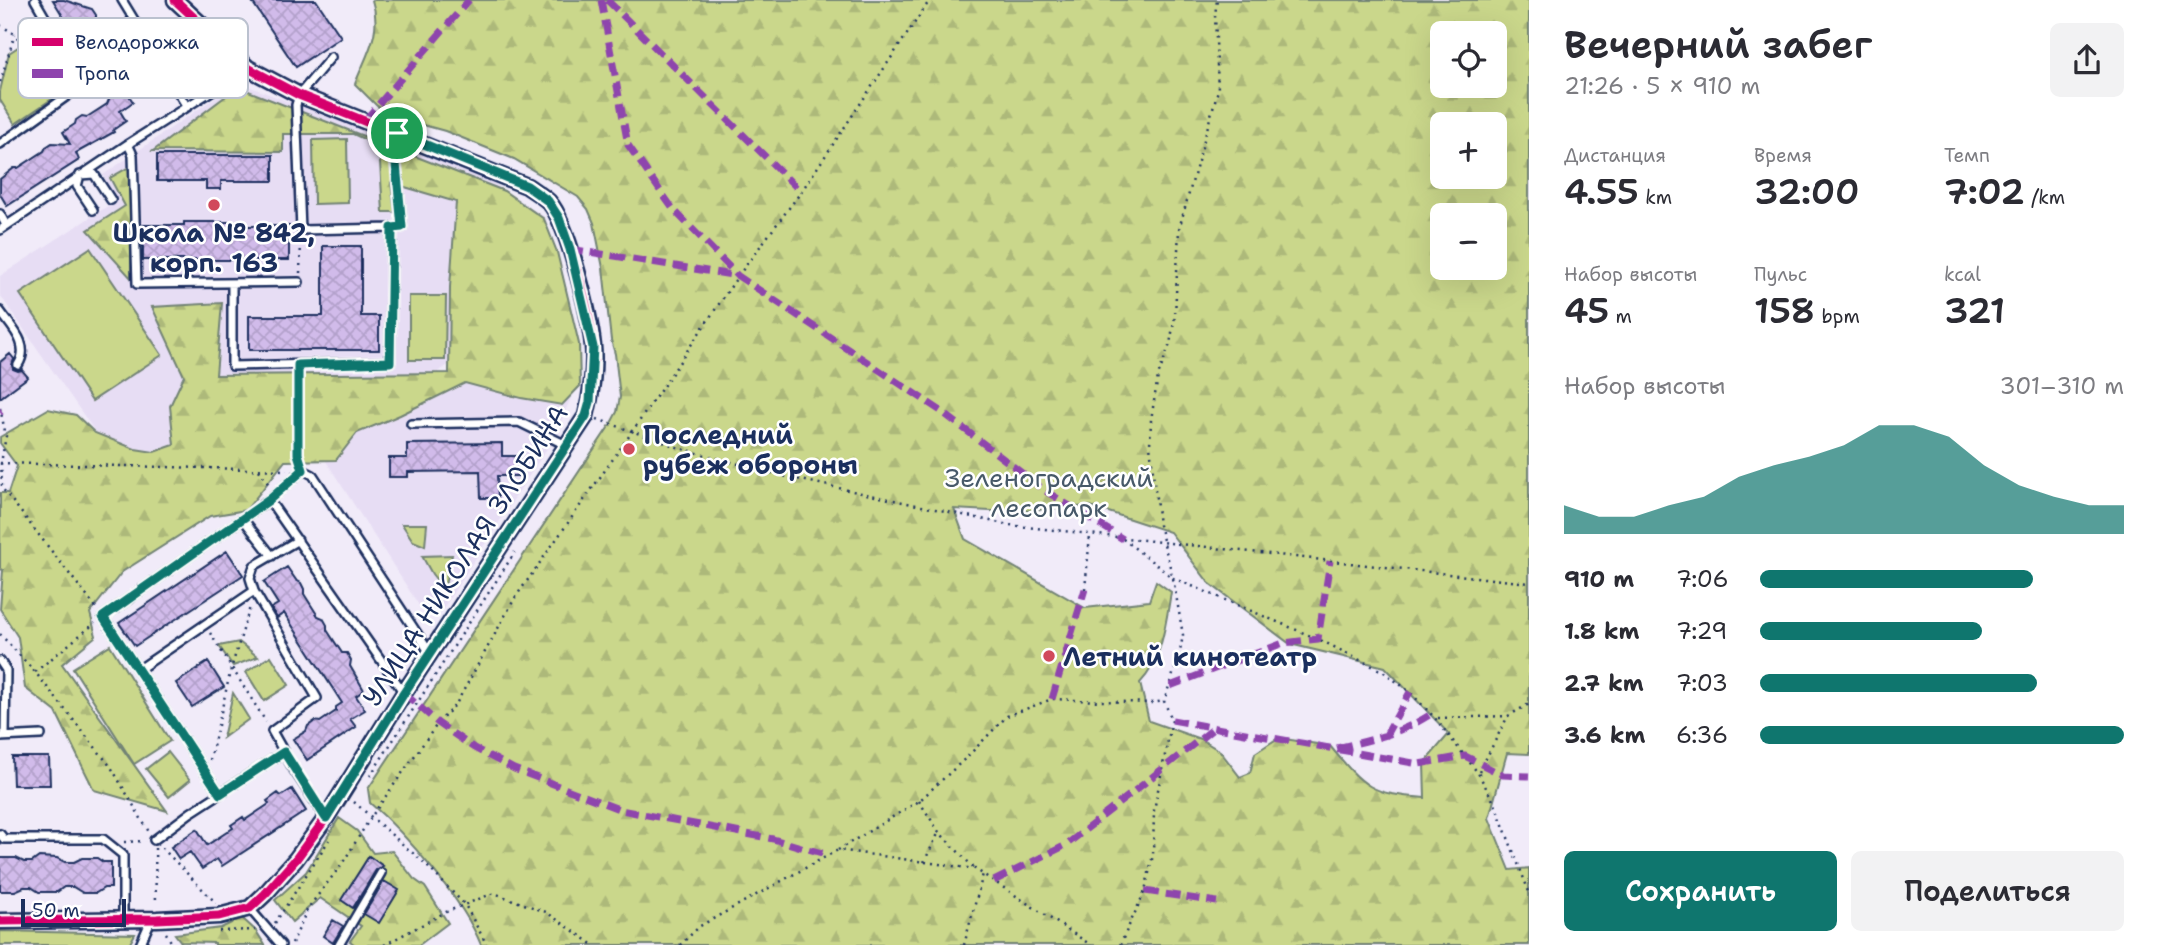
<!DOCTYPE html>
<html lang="ru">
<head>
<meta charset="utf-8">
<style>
	body { margin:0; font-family:"Shantell Sans",sans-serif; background:#f2f2f3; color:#2b2b33; height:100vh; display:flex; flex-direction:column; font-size:26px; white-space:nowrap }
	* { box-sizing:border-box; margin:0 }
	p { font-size:23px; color:#7c7c81 }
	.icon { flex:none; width:38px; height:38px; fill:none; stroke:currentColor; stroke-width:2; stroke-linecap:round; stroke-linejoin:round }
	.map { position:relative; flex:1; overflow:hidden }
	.side { display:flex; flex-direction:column; background:#fff; width:630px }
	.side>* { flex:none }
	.buttons { position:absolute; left:1430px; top:21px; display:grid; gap:14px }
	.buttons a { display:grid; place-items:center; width:77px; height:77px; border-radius:10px; background:#fff; box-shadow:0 7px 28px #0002; font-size:35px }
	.scale { position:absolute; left:21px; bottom:18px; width:105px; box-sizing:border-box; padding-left:7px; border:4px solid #1b2f5e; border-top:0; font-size:19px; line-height:24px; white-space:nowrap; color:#1b2f5e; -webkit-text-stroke:5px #fff; paint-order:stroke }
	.pin { position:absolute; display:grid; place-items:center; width:60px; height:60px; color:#fff; margin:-30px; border:4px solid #fff; border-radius:50%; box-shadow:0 2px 7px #0007 }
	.round { display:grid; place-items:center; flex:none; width:74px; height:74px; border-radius:10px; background:#f2f2f3 }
	.overview { display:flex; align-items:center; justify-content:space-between; height:119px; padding:0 35px }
	h1 { font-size:38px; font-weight:600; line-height:52px }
	.metrics { display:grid; grid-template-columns:repeat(3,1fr); gap:10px; height:119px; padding:7px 35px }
	.metrics div { display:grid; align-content:center }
	.metrics b { font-size:35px; font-weight:600 }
	.metrics small { font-size:19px; font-weight:400 }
	.metrics p { font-size:19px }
	.chart { height:196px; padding:14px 35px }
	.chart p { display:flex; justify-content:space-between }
	.chart svg { width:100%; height:126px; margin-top:7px; fill:#0f766e; opacity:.7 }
	.action { display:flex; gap:14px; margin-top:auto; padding:14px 35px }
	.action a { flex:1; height:80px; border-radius:10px; background:#0f766e; color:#fff; font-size:28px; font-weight:600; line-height:80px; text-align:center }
	.action a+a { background:#f2f2f3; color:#2b2b33 }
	ul { padding:0 35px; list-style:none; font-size:23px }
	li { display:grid; grid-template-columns:112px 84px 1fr; align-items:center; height:52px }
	li i { height:18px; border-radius:9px; background:#0f766e }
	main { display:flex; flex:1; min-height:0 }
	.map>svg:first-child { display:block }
	.built { fill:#e7ddf4 }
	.green { fill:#cad78b; stroke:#728374; stroke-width:2 }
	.forest { fill:url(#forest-firs); stroke:#728374; stroke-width:2; fill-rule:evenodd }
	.building { fill:url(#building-cross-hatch); stroke:#1b2f5e; stroke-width:2 }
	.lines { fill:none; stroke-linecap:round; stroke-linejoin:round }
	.lane-casing { stroke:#1b2f5e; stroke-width:12 }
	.street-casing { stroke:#1b2f5e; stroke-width:19 }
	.path { stroke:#1b2f5e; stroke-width:2.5; stroke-dasharray:2 5; stroke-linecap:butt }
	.lane { stroke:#fff; stroke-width:7 }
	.street { stroke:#fff; stroke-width:14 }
	.quiet { stroke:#8e44ad; stroke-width:7; stroke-dasharray:14 7; stroke-linecap:butt }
	.cycleway-casing { stroke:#fff; stroke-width:13 }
	.cycleway { stroke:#d6006c; stroke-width:9 }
	.route-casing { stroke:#fff; stroke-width:14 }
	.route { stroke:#0f766e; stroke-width:9 }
	.poi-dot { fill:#d1495b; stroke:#fff; stroke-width:2.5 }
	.labels { text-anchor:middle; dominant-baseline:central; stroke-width:5; stroke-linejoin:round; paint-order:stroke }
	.poi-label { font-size:26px; font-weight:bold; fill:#1b2f5e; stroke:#fff; text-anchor:start }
	.park-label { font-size:26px; fill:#475969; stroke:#fff }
	.street-label { font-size:26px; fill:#1b2f5e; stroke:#fff }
	.key { fill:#fff; stroke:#bbc1cf; stroke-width:2 }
	.key-label { font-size:19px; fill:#1b2f5e }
</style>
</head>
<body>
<main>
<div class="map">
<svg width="1529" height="945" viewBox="0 0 1529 945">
	<defs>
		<pattern id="forest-firs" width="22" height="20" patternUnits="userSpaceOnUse" patternTransform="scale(1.75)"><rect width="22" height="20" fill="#cad78b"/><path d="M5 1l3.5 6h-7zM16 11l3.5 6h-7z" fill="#adb97a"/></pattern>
		<pattern id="building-cross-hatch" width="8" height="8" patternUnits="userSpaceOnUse" patternTransform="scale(1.75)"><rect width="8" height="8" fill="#d1bbea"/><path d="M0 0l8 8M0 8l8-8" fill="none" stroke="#b3a1cb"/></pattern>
	</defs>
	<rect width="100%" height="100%" fill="#f1ebf9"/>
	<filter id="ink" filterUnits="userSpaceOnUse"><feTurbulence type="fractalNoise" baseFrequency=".0143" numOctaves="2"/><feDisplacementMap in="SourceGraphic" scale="14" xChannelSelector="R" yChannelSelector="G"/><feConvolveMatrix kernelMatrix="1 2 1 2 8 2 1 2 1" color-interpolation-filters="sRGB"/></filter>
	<g filter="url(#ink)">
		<path class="built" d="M232 86H248L487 179 546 218 565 288 315 453H110L0 295V276L117 200 103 175Z
			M564 295 574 391 553 439 442 610H422L322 455Z"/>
		<path class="green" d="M30 39 62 92 15 124 0 100V91L9 53Z
			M347 139 348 203 314 204 313 140Z
			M90 248 162 355 92 401 20 294Z
			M409 296H446L445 360H409Z
			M402 524H427L425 546 413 541Z
			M452 555 444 589 432 574 422 556Z
			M239 642 258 657 233 666 219 646Z
			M110 645 170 741 134 764 73 668Z
			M271 656 289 685 264 701 246 672Z
			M233 693 249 719 223 738Z
			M168 752 190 780 169 797 146 769Z
			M0 931 135 934 129 945H0Z"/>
		<path class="forest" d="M372 0H1529V754L1507 753 1489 818 1510 870 1529 868V945H481C464 901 406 834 370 803L368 789 610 425 617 412 620 397 615 354 611 340 603 268 594 223 588 209 578 197 514 159 445 131 416 123 390 113 377 106 355 84C366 55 383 32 372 0ZM1494 33V86H1442V33ZM1494 124V177H1442V124ZM1494 215V268H1442V215ZM1090 506 1170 532 1209 583 1290 644 1385 667 1449 734 1424 763 1425 798C1370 794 1365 788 1330 746L1278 738 1255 753 1250 773 1240 777 1220 751 1200 739 1149 721 1140 683C1162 661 1166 622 1171 592L1156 581 1149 601 1085 608 965 539 954 509 1009 512Z
			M238 87 504 191 544 219 557 252 579 344 580 386 562 405 521 398 465 383 400 415 357 433 336 460 285 461 246 510 210 516 122 572 90 613 96 636 62 664 167 811 94 790 56 712 25 688 18 637 0 609 3 570 0 569V493H8L17 466 0 443V437L48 409 76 415 95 433 135 449 154 452 174 445 170 406 184 376 152 307 222 303 216 375 449 373 450 287 456 202 391 183 395 212H383L379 146 353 134H283V152L153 151Z
			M131 166V278L88 230 125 206 110 178Z
			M339 818 357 831 373 853 392 851 414 879 425 887 448 923 419 945H355L350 941 361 926 320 898 292 922 275 900 306 872Z
			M242 918 256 931 265 945H215V943L181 942 175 934 221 928Z"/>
		<path class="building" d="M53 0H64L92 9 96 15V20L111 44 115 45 119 51 118 56 127 70 125 71 132 85 125 89 133 102 120 111 126 121 113 130 114 132 76 153 79 160 7 206 0 194V179L14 168H18L44 151 46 147 52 143 70 144 63 132 75 124 76 120 82 116 87 117 107 104 111 94Z
			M251 0H316L341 37 296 67Z
			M157 155H273V181H221V189H206V181H157Z
			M184 222H245V226H289V260H143V225H184Z
			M323 246H361V316H379V350H249V316H323Z
			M10 354 14 359 12 365 13 369 18 371 22 370 28 377 0 398V362Z
			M502 443V456H520V476H497L498 498H481L480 471 408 472V477H389V458H407V444Z
			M227 551 243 575 135 646 119 623Z
			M287 567 296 580 301 583 304 589V594L318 616 323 618 327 625V630L342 653H347L351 660 350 666 364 690 356 696 365 710 350 719 356 727 307 760 293 739 306 731 308 726 315 721 320 722 336 711V707L342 703 284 613 277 618 271 608 278 604 264 582Z
			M208 662 224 687 192 707 176 683Z
			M12 757H49L50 785H13Z
			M292 789 306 811 222 866 217 859 202 869 190 852 179 859 171 847 197 829 207 845 233 828 231 825 243 817 245 820 269 804 267 801 278 793 281 796Z
			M369 856 383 866 376 870 353 908 341 900Z
			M39 857 57 858 65 862H74L82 858H97L103 862H111V888H104L96 893H83L73 887H64L57 892H39L31 887H24L15 891H0V858H16L24 862H32Z
			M384 881 399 890 379 923 364 914Z
			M333 920 343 926 333 943 323 936Z"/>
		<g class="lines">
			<defs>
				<path id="lane" d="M122 0 187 107
					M0 144 74 91 78 74 35 0
					M128 144 133 155 137 284 299 282
					M93 210 77 186 80 175 94 174 111 200
					M0 214 6 225
					M392 228 402 227 394 143 397 134
					M0 230 128 144 248 68
					M232 283V366L390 362 392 228 301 230 296 105 299 95 331 57
					M0 311C12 328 31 345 18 365
					M411 424 519 422 566 445
					M269 500 404 693
					M243 519 272 556
					M298 540 254 566 250 578 254 591 317 698 272 731 294 770 326 818
					M0 661 6 670 5 736
					M138 670 254 591
					M0 737 41 735
					M220 794 103 617 269 500 303 470 313 475 430 653
					M0 834 4 839H103L123 855V919
					M154 840 190 813 284 752
					M250 909 281 945
					M140 945 151 920
					M339 945 381 873"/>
				<path id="street" d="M0 921 157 919 219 916 250 908 265 894 296 859 326 818 404 693 586 416C591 396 595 367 593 346 590 317 568 223 549 202 543 196 534 191 527 186L299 95 248 68 175 0"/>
			</defs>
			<use href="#lane" class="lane-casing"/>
			<use href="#street" class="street-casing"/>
			<path class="path" d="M0 25 15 34 45 79 67 76
				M0 82 15 34
				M300 273 301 241
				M298 375V454L300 462
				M0 408 6 436 1 463 2 488 97 609
				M597 419 683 449 783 476 1009 525 1529 583
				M0 463 287 470
				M259 470 269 485
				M1123 539 1173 578 1318 639 1384 672 1410 692 1435 718 1478 773 1495 804 1529 892
				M1085 589 1090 536
				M210 633 266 722
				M0 634 35 672 111 767 149 832
				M35 672 95 623
				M1438 718 1508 716 1529 704
				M210 760 231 669 250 607
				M1479 772 1508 716
				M370 776 515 552
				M919 801 939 832 974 868
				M354 802 423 862 465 905 487 945
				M124 842 145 841
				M155 848 156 904
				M162 848 216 903
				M838 850 919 801 968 756 1007 716 1052 699 1151 703 1164 701
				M924 862 939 832
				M275 923 329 840
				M219 931 255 930
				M166 933 173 945
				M292 944 308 908 342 864 371 817 438 723 456 704 515 598 632 432 738 276 801 192 930 0
				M384 945 446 912 494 893 546 912 594 945
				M680 945 700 926 838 850 975 869 1091 945
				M964 945 983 874
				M1120 945 1145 891 1153 855 1154 810 1172 720 1164 701 1179 657 1183 635 1173 578 1159 525 1150 445 1151 420 1158 376 1170 344 1175 316 1179 229 1218 90 1215 15 1217 0"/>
			<use href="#lane" class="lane"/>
			<use href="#street" class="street"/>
			<path class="quiet" d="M601 0 628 145 673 209 738 276
				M607 0 801 192
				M365 120 469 0
				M570 249 738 276 941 411 1044 490 1123 539
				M0 412 2 411
				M1170 686 1283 643 1318 639 1330 561
				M404 693 438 723 474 748 514 769 621 810 773 839 829 855
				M1052 699 1085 589
				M1172 720 1419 764 1465 756 1503 775 1529 776
				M1385 737 1410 692
				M1337 748C1371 740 1402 733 1431 714
				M994 881 1066 845 1213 729
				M1145 891 1217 902"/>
			<defs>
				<path id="cycleway" d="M0 921 157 919 219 916 250 908 265 894 296 859 326 818 404 693 586 416C591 396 595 367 593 346 590 317 568 223 549 202 543 196 534 191 527 186L299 95 248 68 175 0"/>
			</defs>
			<use href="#cycleway" class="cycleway-casing"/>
			<use href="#cycleway" class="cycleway"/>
		</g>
	</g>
	<g class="lines" filter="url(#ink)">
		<defs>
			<path id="route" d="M397 133 527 186 548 201 559 218 570 249 593 347 590 402 586 416 404 693 326 818 284 752 220 794 103 617 269 500 303 470 298 454V365L390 362 392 228 402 227 394 143Z"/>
		</defs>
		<use href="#route" class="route-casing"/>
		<use href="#route" class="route"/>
	</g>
	<g class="poi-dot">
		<circle cx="214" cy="205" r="7"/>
		<circle cx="629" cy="449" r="7"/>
		<circle cx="1049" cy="656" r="7"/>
	</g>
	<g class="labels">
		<g class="poi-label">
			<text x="214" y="232" text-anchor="middle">Школа № 842,<tspan x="214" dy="30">корп. 163</tspan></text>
			<text x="643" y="434">Последний<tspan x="643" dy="30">рубеж обороны</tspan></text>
			<text x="1063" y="656">Летний кинотеатр</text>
		</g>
		<g class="park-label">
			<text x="1049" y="477">Зеленоградский<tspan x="1049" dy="30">лесопарк</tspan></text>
		</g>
		<g class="street-label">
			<text transform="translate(465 555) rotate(-57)">УЛИЦА НИКОЛАЯ ЗЛОБИНА</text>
		</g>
	</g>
	<rect x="18" y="18" width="230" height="80" rx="10" class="key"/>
	<rect x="32" y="38" width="31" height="8" fill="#d6006c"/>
	<rect x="32" y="69" width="31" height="9" fill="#8e44ad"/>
	<g class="key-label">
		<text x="75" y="49">Велодорожка</text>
		<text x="75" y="80">Тропа</text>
	</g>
</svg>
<div class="buttons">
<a><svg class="icon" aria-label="locate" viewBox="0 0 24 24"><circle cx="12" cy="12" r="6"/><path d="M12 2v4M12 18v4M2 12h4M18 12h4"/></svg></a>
<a>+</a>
<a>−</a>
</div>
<div class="scale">50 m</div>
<div class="pin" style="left:397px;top:133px;background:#1e9e55"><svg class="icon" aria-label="arrive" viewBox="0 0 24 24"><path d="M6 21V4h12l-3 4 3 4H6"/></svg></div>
</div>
<section class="side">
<div class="overview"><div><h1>Вечерний забег</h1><p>21:26 · 5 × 910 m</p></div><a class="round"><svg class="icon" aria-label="share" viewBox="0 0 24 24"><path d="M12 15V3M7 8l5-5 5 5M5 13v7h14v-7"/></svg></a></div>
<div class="metrics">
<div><p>Дистанция</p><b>4.55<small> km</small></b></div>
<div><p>Время</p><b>32:00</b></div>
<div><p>Темп</p><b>7:02<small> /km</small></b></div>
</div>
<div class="metrics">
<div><p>Набор высоты</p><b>45<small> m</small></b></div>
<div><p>Пульс</p><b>158<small> bpm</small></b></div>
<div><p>kcal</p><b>321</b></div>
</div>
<div class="chart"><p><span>Набор высоты</span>301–310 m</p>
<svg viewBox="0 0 160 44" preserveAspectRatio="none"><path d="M0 44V34L10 38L20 38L30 34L40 31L50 24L60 20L70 17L80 13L90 6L100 6L110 10L120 20L130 27L140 31L150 34L160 34V44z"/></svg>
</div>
<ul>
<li><b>910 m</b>7:06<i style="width:75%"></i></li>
<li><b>1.8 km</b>7:29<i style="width:61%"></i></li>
<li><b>2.7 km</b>7:03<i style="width:76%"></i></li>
<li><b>3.6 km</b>6:36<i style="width:100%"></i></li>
</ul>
<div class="action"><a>Сохранить</a><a>Поделиться</a></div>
</section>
</main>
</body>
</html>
